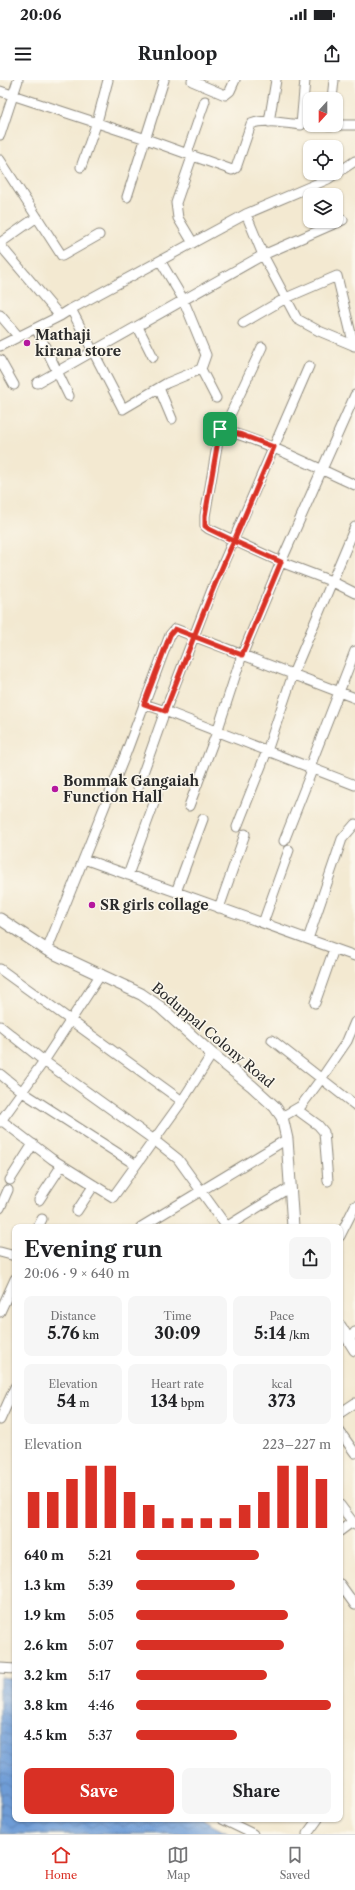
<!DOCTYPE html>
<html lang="en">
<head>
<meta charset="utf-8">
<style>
	body { margin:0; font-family:"Libre Caslon Text",serif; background:#f6f6f6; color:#202124; height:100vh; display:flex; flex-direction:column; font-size:15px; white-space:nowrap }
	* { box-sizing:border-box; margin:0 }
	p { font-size:13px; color:#757577 }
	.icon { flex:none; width:22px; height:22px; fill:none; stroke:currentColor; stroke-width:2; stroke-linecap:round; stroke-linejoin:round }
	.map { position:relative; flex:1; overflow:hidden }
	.sheet { position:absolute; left:12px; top:1144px; width:331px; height:598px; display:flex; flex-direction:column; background:#fff; border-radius:8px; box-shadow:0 1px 3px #0004 }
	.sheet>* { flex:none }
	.needle { width:26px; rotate:201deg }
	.controls { position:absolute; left:303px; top:12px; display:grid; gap:8px }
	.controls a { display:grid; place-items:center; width:40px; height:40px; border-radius:8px; background:#fff; box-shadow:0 1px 3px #0004; font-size:20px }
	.pin { position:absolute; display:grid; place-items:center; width:34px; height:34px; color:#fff; margin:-17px; border-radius:8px; box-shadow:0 2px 6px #0006 }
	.round { display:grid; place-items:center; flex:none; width:42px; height:42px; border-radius:8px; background:#f6f6f6 }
	.headline { display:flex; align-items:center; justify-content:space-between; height:68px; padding:0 12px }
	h1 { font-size:22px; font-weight:700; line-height:30px }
	.figures { display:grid; grid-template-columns:repeat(3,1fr); gap:6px; height:68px; padding:4px 12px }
	.figures div { display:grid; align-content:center; border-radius:8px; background:#f6f6f6; text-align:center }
	.figures b { font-size:17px; font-weight:700 }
	.figures small { font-size:11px; font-weight:400 }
	.figures p { font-size:11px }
	.chart { height:112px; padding:8px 12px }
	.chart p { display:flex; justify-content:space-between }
	.chart svg { width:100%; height:72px; margin-top:4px; stroke:#d93025; stroke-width:6 }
	.primary-button { display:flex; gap:8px; margin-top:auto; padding:8px 12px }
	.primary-button a { flex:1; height:46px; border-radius:8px; background:#d93025; color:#fff; font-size:16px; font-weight:700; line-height:46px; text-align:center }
	.primary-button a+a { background:#f6f6f6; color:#202124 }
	ul { padding:0 12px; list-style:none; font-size:13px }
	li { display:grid; grid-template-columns:64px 48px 1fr; align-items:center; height:30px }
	li i { height:10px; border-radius:5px; background:#d93025 }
	.status { display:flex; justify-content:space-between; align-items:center; height:28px; padding:0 20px; background:#fff; direction:ltr }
	.status svg { height:11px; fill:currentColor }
	header { display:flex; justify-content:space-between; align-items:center; height:52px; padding:0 12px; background:#fff; font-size:18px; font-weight:700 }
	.tab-bar { display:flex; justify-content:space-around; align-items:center; height:56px; border-top:1px solid #e0e0e0; background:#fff; font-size:11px; color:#757577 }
	.tab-bar a { display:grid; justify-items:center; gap:2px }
	.tab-bar .active { color:#d93025 }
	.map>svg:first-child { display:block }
	.water { fill:url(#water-waves); stroke:#4c6480 }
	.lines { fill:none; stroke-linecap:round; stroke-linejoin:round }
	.minor-casing { stroke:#8f8a7e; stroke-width:11 }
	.tertiary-casing { stroke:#8f8a7e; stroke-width:13 }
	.minor { stroke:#fff; stroke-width:9 }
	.tertiary { stroke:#fff; stroke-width:11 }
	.route-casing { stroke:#fff; stroke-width:8 }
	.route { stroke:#d93025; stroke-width:5 }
	.poi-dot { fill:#b5179e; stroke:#fbf7ec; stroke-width:1.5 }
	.labels { text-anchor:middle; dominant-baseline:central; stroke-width:3; stroke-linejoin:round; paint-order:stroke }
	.poi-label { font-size:14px; font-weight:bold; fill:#2b2b2b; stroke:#fbf7ec; text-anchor:start }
	.street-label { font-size:14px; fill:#2b2b2b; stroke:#fbf7ec }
</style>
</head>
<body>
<div class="status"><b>20:06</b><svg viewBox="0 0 49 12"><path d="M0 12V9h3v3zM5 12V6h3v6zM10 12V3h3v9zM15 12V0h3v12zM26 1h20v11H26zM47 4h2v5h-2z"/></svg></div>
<header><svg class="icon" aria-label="menu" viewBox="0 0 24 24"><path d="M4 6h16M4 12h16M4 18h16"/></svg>Runloop<svg class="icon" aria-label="share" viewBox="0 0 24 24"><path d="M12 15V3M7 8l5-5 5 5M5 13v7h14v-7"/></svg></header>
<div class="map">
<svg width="355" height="1754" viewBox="0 0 355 1754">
	<defs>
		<pattern id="water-waves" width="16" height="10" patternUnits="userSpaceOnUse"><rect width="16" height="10" fill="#6e9cd6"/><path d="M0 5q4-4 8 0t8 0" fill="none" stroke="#5b7fae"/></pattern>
	</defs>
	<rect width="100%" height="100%" fill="#fbf7ec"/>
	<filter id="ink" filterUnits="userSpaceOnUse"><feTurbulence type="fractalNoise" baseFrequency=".025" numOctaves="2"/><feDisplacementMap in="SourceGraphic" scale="8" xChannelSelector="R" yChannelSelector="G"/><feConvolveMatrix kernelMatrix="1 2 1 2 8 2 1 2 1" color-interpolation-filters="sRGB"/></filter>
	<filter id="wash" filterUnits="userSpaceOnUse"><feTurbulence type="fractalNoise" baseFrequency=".012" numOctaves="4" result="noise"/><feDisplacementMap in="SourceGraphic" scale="16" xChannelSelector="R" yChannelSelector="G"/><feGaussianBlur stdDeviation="0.9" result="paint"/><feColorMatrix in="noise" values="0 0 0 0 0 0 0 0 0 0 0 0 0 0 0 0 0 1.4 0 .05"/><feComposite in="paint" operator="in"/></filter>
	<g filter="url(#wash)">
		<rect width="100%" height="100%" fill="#f3e9d1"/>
		<path class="water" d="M0 1597 15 1599V1739H201L229 1754H0Z"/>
	</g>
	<g filter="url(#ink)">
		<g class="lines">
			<defs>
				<path id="minor" d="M192 1 225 15 230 11 235 0
					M0 11 146 59 232 90 236 88 251 44C265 38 286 44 301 45L305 0
					M332 19 334 0
					M269 42 276 0
					M328 45H355
					M0 55 18 0
					M187 73 205 21
					M192 77 176 123 178 138 193 163
					M0 80 62 176 99 155
					M81 87 97 42 108 0
					M127 117 164 0
					M246 134 263 175 297 239 319 251 355 266
					M0 163 37 137
					M0 165 60 236
					M71 229 123 329 167 303 201 289 206 275 183 219 161 182
					M0 235 18 256
					M243 243 286 218 337 196 354 266
					M138 247 153 277
					M36 248 69 316
					M0 266 60 236 71 229 246 134 328 99 355 81
					M262 267 230 335 220 349C267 362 311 385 355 405
					M0 280 14 305
					M201 289 216 318
					M37 303 263 175 343 140
					M159 308 172 339
					M220 349 205 436V446L209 449 281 482 331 501 355 513
					M144 624 165 631 355 705
					M309 689 355 571
					M138 707 165 631 213 507 309 286
					M189 726 217 652 242 575 281 482 355 315
					M237 747 267 671 293 594 355 447
					M284 761 312 690
					M84 779 355 876
					M128 795 157 715
					M176 812 203 739
					M219 828 245 754
					M263 843 289 770
					M308 859 342 759 355 744
					M47 870 126 673 170 555 175 549 355 618
					M0 889 182 1021
					M315 923 334 869
					M0 946 44 981 154 1060 178 1079 227 1147
					M272 960 355 1025
					M0 994 21 1011 136 1085
					M296 1029 318 1045 324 1052 328 1101
					M282 1037 301 1026 321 999 347 961 355 942
					M1 1040 52 1079 113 1117 182 1021 212 974
					M0 1042 44 981 101 894
					M10 1100 33 1064
					M39 1120 62 1085
					M0 1128 8 1110
					M77 1131 94 1105
					M38 1147 42 1139
					M141 1147 287 1059
					M226 1147 289 1108
					M340 1156 355 1126
					M0 1172 15 1176
					M0 1232 15 1199
					M349 1260 355 1252
					M340 1333 355 1323
					M0 1340 15 1307
					M340 1352 355 1373
					M340 1425 355 1445
					M340 1451 352 1442
					M340 1504 355 1525
					M0 1588 15 1589
					M222 1739 253 1754
					M307 1754 318 1739"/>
				<path id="tertiary" d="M0 839 47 870 141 914 160 927 212 974 252 1006 275 1027 282 1037 287 1059 293 1147
					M340 1246 355 1270"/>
			</defs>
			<use href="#minor" class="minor-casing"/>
			<use href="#tertiary" class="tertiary-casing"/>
			<use href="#minor" class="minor"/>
			<use href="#tertiary" class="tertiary"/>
		</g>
	</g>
	<g class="lines" filter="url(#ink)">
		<defs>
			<path id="route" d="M220 349 205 436V446L209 449 234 461C208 516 188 574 165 631L144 624 170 555 175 549 242 575 281 482 234 461 274 367 242 355 220 349"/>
		</defs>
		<use href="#route" class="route-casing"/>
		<use href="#route" class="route"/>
	</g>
	<g class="poi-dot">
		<circle cx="27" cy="263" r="4"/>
		<circle cx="55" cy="709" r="4"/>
		<circle cx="92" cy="825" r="4"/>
	</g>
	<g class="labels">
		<g class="poi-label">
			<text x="35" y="255">Mathaji<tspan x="35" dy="16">kirana store</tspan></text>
			<text x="63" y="701">Bommak Gangaiah<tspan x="63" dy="16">Function Hall</tspan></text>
			<text x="100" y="825">SR girls collage</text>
		</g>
		<g class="street-label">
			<text transform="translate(213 955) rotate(40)">Boduppal Colony Road</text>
		</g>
	</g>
</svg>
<div class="controls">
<a><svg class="needle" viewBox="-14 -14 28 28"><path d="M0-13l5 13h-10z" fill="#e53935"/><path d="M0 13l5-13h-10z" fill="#757577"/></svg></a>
<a><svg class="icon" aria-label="locate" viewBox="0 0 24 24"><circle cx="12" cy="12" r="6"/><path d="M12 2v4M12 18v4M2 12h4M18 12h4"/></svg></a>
<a><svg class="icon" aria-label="layers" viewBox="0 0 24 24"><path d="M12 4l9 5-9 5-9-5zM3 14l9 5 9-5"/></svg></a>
</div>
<div class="pin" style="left:220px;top:349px;background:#1e9e55"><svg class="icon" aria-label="arrive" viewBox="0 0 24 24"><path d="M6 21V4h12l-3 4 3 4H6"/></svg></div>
<section class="sheet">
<div class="headline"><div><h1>Evening run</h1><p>20:06 · 9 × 640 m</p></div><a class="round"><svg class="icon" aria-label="share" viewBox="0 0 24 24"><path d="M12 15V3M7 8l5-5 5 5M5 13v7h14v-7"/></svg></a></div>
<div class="figures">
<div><p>Distance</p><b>5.76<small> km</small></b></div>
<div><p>Time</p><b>30:09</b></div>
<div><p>Pace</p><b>5:14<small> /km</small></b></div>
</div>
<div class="figures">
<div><p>Elevation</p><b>54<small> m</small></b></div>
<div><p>Heart rate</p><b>134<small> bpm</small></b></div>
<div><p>kcal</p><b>373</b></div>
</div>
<div class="chart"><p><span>Elevation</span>223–227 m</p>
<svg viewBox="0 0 160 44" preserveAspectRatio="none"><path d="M5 44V22M15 44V22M25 44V14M35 44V6M45 44V6M55 44V22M65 44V30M75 44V38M85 44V38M95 44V38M105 44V38M115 44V30M125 44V22M135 44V6M145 44V6M155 44V14"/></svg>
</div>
<ul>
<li><b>640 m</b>5:21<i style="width:63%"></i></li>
<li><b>1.3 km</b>5:39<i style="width:51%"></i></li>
<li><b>1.9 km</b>5:05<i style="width:78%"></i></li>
<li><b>2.6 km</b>5:07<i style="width:76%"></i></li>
<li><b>3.2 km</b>5:17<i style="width:67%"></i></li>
<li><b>3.8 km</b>4:46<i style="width:100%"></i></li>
<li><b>4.5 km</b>5:37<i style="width:52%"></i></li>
</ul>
<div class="primary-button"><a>Save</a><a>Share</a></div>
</section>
</div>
<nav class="tab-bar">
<a class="active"><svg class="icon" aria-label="home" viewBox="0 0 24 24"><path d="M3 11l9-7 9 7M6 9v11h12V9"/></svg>Home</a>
<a><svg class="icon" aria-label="map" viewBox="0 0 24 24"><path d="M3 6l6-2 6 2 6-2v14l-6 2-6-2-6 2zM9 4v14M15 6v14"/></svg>Map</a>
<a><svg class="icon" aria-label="saved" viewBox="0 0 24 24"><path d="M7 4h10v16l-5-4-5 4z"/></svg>Saved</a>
</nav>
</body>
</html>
